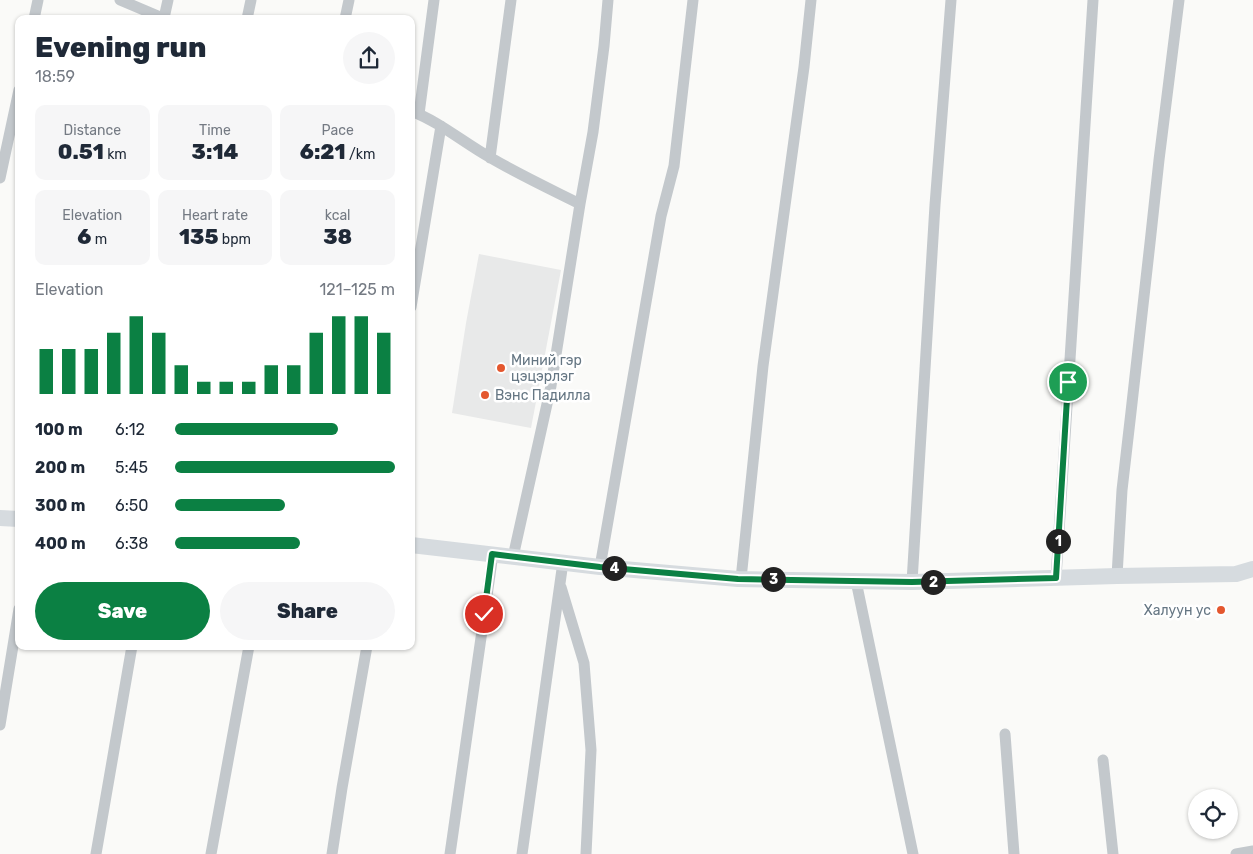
<!DOCTYPE html>
<html lang="en">
<head>
<meta charset="utf-8">
<style>
	body { margin:0; font-family:Rubik,sans-serif; background:#f6f6f7; color:#1f2937; height:100vh; display:flex; flex-direction:column; font-size:19px; white-space:nowrap }
	* { box-sizing:border-box; margin:0 }
	p { font-size:16px; color:#747a83 }
	.icon { flex:none; width:28px; height:28px; fill:none; stroke:currentColor; stroke-width:2; stroke-linecap:round; stroke-linejoin:round }
	.map { position:relative; flex:1; overflow:hidden }
	.panel { position:absolute; left:15px; top:15px; width:400px; height:635px; display:flex; flex-direction:column; background:#fff; border-radius:10px; box-shadow:0 1px 4px #0004 }
	.panel>* { flex:none }
	.tools { position:absolute; left:1188px; top:789px; display:grid; gap:10px }
	.tools a { display:grid; place-items:center; width:50px; height:50px; border-radius:50%; background:#fff; box-shadow:0 1px 4px #0004; font-size:25px }
	.pin { position:absolute; display:grid; place-items:center; width:42px; height:42px; color:#fff; margin:-21px; border:2px solid #fff; border-radius:50%; box-shadow:0 1px 5px #0007 }
	.km { position:absolute; width:25px; height:25px; margin:-12px; border-radius:50%; background:#222; color:#fff; font-size:14px; line-height:25px; text-align:center }
	.round { display:grid; place-items:center; flex:none; width:52px; height:52px; border-radius:26px; background:#f6f6f7 }
	.headline { display:flex; align-items:center; justify-content:space-between; height:85px; padding:0 20px }
	h1 { font-size:28px; font-weight:800; line-height:38px }
	.metrics { display:grid; grid-template-columns:repeat(3,1fr); gap:8px; height:85px; padding:5px 20px }
	.metrics div { display:grid; align-content:center; border-radius:10px; background:#f6f6f7; text-align:center }
	.metrics b { font-size:21px; font-weight:800 }
	.metrics small { font-size:14px; font-weight:400 }
	.metrics p { font-size:14px }
	.chart { height:140px; padding:10px 20px }
	.chart p { display:flex; justify-content:space-between }
	.chart svg { width:100%; height:90px; margin-top:5px; stroke:#0b8043; stroke-width:6 }
	.action { display:flex; gap:10px; margin-top:auto; padding:10px 20px }
	.action a { flex:1; height:58px; border-radius:30px; background:#0b8043; color:#fff; font-size:20px; font-weight:800; line-height:58px; text-align:center }
	.action a+a { background:#f6f6f7; color:#1f2937 }
	ul { padding:0 20px; list-style:none; font-size:16px }
	li { display:grid; grid-template-columns:80px 60px 1fr; align-items:center; height:38px }
	li i { height:12px; border-radius:6px; background:#0b8043 }
	.map>svg:first-child { display:block }
	.built { fill:#e8e9e9 }
	.lines { fill:none; stroke-linecap:round; stroke-linejoin:round }
	.street { stroke:#c3c8cc; stroke-width:11 }
	.secondary { stroke:#d6dbdf; stroke-width:16 }
	.route-casing { stroke:#fff; stroke-width:10 }
	.route { stroke:#0b8043; stroke-width:6 }
	.poi-dot { fill:#e4572e; stroke:#fff; stroke-width:2 }
	.labels { text-anchor:middle; dominant-baseline:central; stroke-width:5; stroke-linejoin:round; paint-order:stroke }
	.poi-label { font-size:14px; fill:#657683; stroke:#fff; text-anchor:start }
</style>
</head>
<body>
<div class="map">
<svg width="1253" height="854" viewBox="0 0 1253 854">
	<rect width="100%" height="100%" fill="#fafaf8"/>
	<path class="built" d="M479 254 561 270 531 428 452 413 466 323Z"/>
	<g class="lines">
		<path class="street" d="M120 0 165 19
			M164 18 168 0
			M34 19 38 0
			M247 19 251 0
			M345 19 349 0
			M411 111C440 122 464 143 491 158 520 175 550 189 580 204
			M419 114 434 0
			M490 158 511 0
			M0 178 19 90
			M411 307 441 126
			M513 557 551 386 580 204 593 132 604 46 608 0
			M600 567 661 216 674 166 693 0
			M1117 576 1122 490 1131 412 1150 243 1159 160 1179 0
			M1056 578 1093 0
			M741 579 763 366 804 67 811 0
			M856 581 913 854
			M912 582 935 205 951 0
			M561 587 584 663 591 750 586 854
			M0 725 19 609
			M1005 734 1014 854
			M1103 760 1113 854
			M96 854 132 646
			M211 854 249 646
			M332 854 342 788 367 646
			M450 854 493 554
			M522 854 563 562
			M1236 854 1253 851"/>
		<path class="secondary" d="M0 518 19 519
			M411 545 600 567 738 579 912 582 1117 576 1236 574 1253 569"/>
	</g>
	<g class="lines">
		<defs>
			<path id="route" d="M484 614 492 554 600 567 738 579 912 582 1056 578 1068 382"/>
		</defs>
		<use href="#route" class="route-casing"/>
		<use href="#route" class="route"/>
	</g>
	<g class="poi-dot">
		<circle cx="501" cy="368" r="5"/>
		<circle cx="485" cy="395" r="5"/>
		<circle cx="1221" cy="610" r="5"/>
	</g>
	<g class="labels">
		<g class="poi-label">
			<text x="511" y="360">Миний гэр<tspan x="511" dy="16">цэцэрлэг</tspan></text>
			<text x="495" y="395">Вэнс Падилла</text>
			<text x="1211" y="610" text-anchor="end">Халуун ус</text>
		</g>
	</g>
</svg>
<div class="tools">
<a><svg class="icon" aria-label="locate" viewBox="0 0 24 24"><circle cx="12" cy="12" r="6"/><path d="M12 2v4M12 18v4M2 12h4M18 12h4"/></svg></a>
</div>
<div class="pin" style="left:1068px;top:382px;background:#1e9e55"><svg class="icon" aria-label="arrive" viewBox="0 0 24 24"><path d="M6 21V4h12l-3 4 3 4H6"/></svg></div>
<div class="pin" style="left:484px;top:614px;background:#d93025"><svg class="icon" aria-label="check" viewBox="0 0 24 24"><path d="M5 12l5 5 9-10"/></svg></div>
<b class="km" style="left:1058px;top:541px">1</b>
<b class="km" style="left:933px;top:582px">2</b>
<b class="km" style="left:773px;top:579px">3</b>
<b class="km" style="left:614px;top:568px">4</b>
<section class="panel">
<div class="headline"><div><h1>Evening run</h1><p>18:59</p></div><a class="round"><svg class="icon" aria-label="share" viewBox="0 0 24 24"><path d="M12 15V3M7 8l5-5 5 5M5 13v7h14v-7"/></svg></a></div>
<div class="metrics">
<div><p>Distance</p><b>0.51<small> km</small></b></div>
<div><p>Time</p><b>3:14</b></div>
<div><p>Pace</p><b>6:21<small> /km</small></b></div>
</div>
<div class="metrics">
<div><p>Elevation</p><b>6<small> m</small></b></div>
<div><p>Heart rate</p><b>135<small> bpm</small></b></div>
<div><p>kcal</p><b>38</b></div>
</div>
<div class="chart"><p><span>Elevation</span>121–125 m</p>
<svg viewBox="0 0 160 44" preserveAspectRatio="none"><path d="M5 44V22M15 44V22M25 44V22M35 44V14M45 44V6M55 44V14M65 44V30M75 44V38M85 44V38M95 44V38M105 44V30M115 44V30M125 44V14M135 44V6M145 44V6M155 44V14"/></svg>
</div>
<ul>
<li><b>100 m</b>6:12<i style="width:74%"></i></li>
<li><b>200 m</b>5:45<i style="width:100%"></i></li>
<li><b>300 m</b>6:50<i style="width:50%"></i></li>
<li><b>400 m</b>6:38<i style="width:57%"></i></li>
</ul>
<div class="action"><a>Save</a><a>Share</a></div>
</section>
</div>
</body>
</html>
